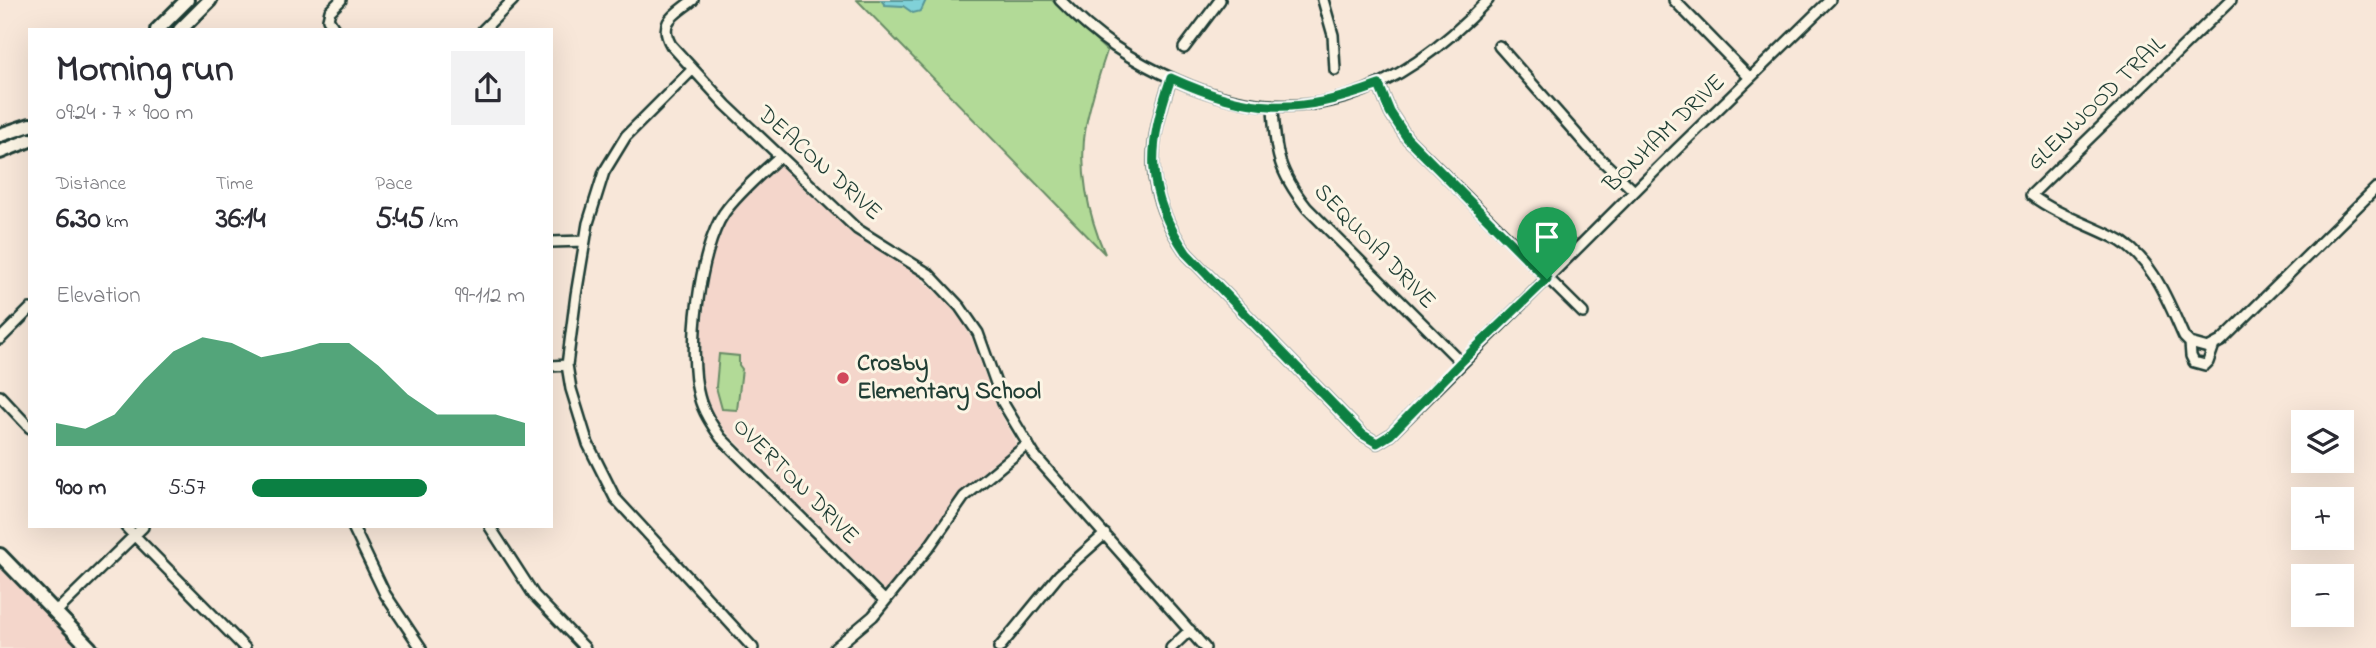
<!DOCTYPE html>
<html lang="en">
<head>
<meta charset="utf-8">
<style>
	body { margin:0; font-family:"Indie Flower",sans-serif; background:#f2f2f3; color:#2b2b33; height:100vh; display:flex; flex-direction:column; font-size:26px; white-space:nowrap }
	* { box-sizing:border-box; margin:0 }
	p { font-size:23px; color:#7c7c81 }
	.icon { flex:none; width:38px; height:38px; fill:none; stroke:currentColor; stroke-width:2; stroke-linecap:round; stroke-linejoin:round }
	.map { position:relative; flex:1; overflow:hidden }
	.details { position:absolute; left:28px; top:28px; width:525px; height:500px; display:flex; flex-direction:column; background:#fff; border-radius:0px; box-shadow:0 7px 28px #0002 }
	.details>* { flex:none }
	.fabs { position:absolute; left:2291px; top:410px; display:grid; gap:14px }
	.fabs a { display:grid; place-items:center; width:63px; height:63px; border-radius:0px; background:#fff; box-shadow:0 7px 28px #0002; font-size:35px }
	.pin { position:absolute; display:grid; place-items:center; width:60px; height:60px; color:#fff; margin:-72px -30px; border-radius:50% 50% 50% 0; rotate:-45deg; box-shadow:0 0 7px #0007 }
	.pin .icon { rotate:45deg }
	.round { display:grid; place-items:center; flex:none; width:74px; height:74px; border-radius:0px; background:#f2f2f3 }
	.overview { display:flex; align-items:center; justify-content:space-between; height:119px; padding:0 28px }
	h1 { font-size:38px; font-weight:700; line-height:52px }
	.stats { display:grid; grid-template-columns:repeat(3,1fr); gap:10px; height:119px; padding:7px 28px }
	.stats div { display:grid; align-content:center }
	.stats b { font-size:30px; font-weight:700 }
	.stats small { font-size:19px; font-weight:400 }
	.stats p { font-size:19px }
	.chart { height:196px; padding:14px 28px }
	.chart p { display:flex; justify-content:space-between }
	.chart svg { width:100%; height:126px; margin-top:7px; fill:#0b8043; opacity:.7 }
	ul { padding:0 28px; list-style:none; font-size:23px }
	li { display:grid; grid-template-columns:112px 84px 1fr; align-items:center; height:52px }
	li i { height:18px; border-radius:9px; background:#0b8043 }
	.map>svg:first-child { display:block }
	.built { fill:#f4d6cb }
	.green { fill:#b2da97; stroke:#688c66; stroke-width:2 }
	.water { fill:#80d1d8; stroke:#599696; stroke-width:2 }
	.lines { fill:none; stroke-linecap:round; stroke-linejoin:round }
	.minor-casing { stroke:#1f3d34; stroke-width:14 }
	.secondary-casing { stroke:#1f3d34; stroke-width:18 }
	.minor { stroke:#fcf5e5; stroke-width:9 }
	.secondary { stroke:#fcf5e5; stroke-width:12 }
	.route-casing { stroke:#fff; stroke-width:14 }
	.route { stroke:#0b8043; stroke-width:9 }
	.poi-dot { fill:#d1495b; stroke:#fcf5e5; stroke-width:2.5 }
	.labels { text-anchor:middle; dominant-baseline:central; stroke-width:6; stroke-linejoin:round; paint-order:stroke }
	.street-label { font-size:24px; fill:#1f3d34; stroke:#fcf5e5 }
	.poi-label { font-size:24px; font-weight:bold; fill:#1f3d34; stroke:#fcf5e5; text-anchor:start }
</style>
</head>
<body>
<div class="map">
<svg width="2376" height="648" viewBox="0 0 2376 648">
	<rect width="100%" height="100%" fill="#f8e7d9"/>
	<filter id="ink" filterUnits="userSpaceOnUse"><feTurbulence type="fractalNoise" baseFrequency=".0143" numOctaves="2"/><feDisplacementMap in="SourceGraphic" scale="14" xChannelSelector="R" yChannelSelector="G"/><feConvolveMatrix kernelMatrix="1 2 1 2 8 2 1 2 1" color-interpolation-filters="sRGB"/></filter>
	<g filter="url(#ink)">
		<path class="built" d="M777 163 853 235 915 273 946 302 962 321 973 341 996 406 1015 439 1016 444 1014 449 990 465 963 491 886 592 715 420 704 397 699 367V348L709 264 714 240 732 210Z
			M0 567 79 648H0Z"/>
		<path class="green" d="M857 0H1052L1107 51C1099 75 1091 100 1086 125 1078 168 1088 215 1105 254Z
			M719 354 739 356V365L742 369 737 410 722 409 716 387Z"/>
		<path class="water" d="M881 0H926L921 11 913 13 903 6 885 5Z"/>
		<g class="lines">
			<defs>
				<path id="minor" d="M693 0C676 14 657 21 671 45L726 105 857 229 929 274 960 307 978 333 1003 403 1035 456 1205 648
					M1060 0C1097 38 1130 60 1178 81 1303 137 1399 94 1488 0
					M1323 0 1333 35 1335 70
					M1674 0 1750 78
					M2231 0 2031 195C2056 214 2085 223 2113 237 2151 255 2168 301 2184 337L2190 343 2208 348 2221 341 2376 188
					M335 30 328 19 330 11 341 0
					M483 30 513 0
					M1499 46 1588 147 1634 191
					M1184 48 1220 0
					M693 69 626 136 604 172 588 223 576 295 567 365 571 389 588 444 615 498 753 648
					M1171 78C1147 148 1143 191 1187 254L1362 434 1377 443 1390 435 1676 150 1830 0
					M1379 85 1390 112 1407 138 1583 313
					M1273 107C1275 152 1278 171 1307 208L1461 362
					M780 156C761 174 739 192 724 213 699 250 687 353 699 396 703 412 712 425 721 438L885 601
					M551 242 585 241
					M0 339 30 309
					M2190 343 2191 356 2194 362 2205 365 2208 362 2214 345
					M551 366 567 365
					M0 396 30 428
					M126 527 245 648
					M353 527 385 594 421 648
					M490 527 534 595 585 648
					M56 612 143 527
					M835 648 873 616 929 547 964 497 1028 444
					M999 648 1059 575 1105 534
					M1171 648 1190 630"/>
				<path id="secondary" d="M157 30 187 0
					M180 30 210 0
					M0 135 30 125
					M0 152 30 140
					M0 555 90 648"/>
			</defs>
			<use href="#minor" class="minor-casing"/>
			<use href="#secondary" class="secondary-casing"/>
			<use href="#minor" class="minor"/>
			<use href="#secondary" class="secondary"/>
		</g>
	</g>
	<g class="lines" filter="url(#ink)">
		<defs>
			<path id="route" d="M1171 78C1251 114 1297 115 1379 85L1390 112 1407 138 1547 279 1461 362 1390 435 1377 443 1362 434 1187 254C1144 192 1147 147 1171 78Z"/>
		</defs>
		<use href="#route" class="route-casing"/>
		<use href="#route" class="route"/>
	</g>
	<circle class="poi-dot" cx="843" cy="378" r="7"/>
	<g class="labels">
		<g class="street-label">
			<text transform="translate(2097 104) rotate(-44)">GLENWOOD TRAIL</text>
			<text transform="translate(1665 134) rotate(-44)">BONHAM DRIVE</text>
			<text transform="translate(819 164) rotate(42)">DEACON DRIVE</text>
			<text transform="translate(1374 247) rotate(46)">SEQUOIA DRIVE</text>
			<text transform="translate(795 482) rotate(45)">OVERTON DRIVE</text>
		</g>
		<g class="poi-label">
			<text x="857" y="364">Crosby<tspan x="857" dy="28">Elementary School</tspan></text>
		</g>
	</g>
</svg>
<div class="fabs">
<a><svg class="icon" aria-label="layers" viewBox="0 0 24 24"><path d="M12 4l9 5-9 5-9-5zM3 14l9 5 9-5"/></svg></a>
<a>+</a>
<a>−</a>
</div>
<div class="pin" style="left:1547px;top:279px;background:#1e9e55"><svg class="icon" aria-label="arrive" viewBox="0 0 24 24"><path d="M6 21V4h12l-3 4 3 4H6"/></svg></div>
<section class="details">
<div class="overview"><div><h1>Morning run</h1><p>09:24 · 7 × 900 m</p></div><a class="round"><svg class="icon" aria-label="share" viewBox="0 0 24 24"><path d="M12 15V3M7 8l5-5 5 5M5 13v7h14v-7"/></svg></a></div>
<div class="stats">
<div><p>Distance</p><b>6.30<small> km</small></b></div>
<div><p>Time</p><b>36:14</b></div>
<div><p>Pace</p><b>5:45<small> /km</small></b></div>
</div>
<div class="chart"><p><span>Elevation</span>99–112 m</p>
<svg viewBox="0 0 160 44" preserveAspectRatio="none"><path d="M0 44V36L10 38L20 33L30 21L40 11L50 6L60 8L70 13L80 11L90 8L100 8L110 16L120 26L130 33L140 33L150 33L160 36V44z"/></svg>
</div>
<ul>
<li><b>900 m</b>5:57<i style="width:64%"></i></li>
</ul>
</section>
</div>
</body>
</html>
